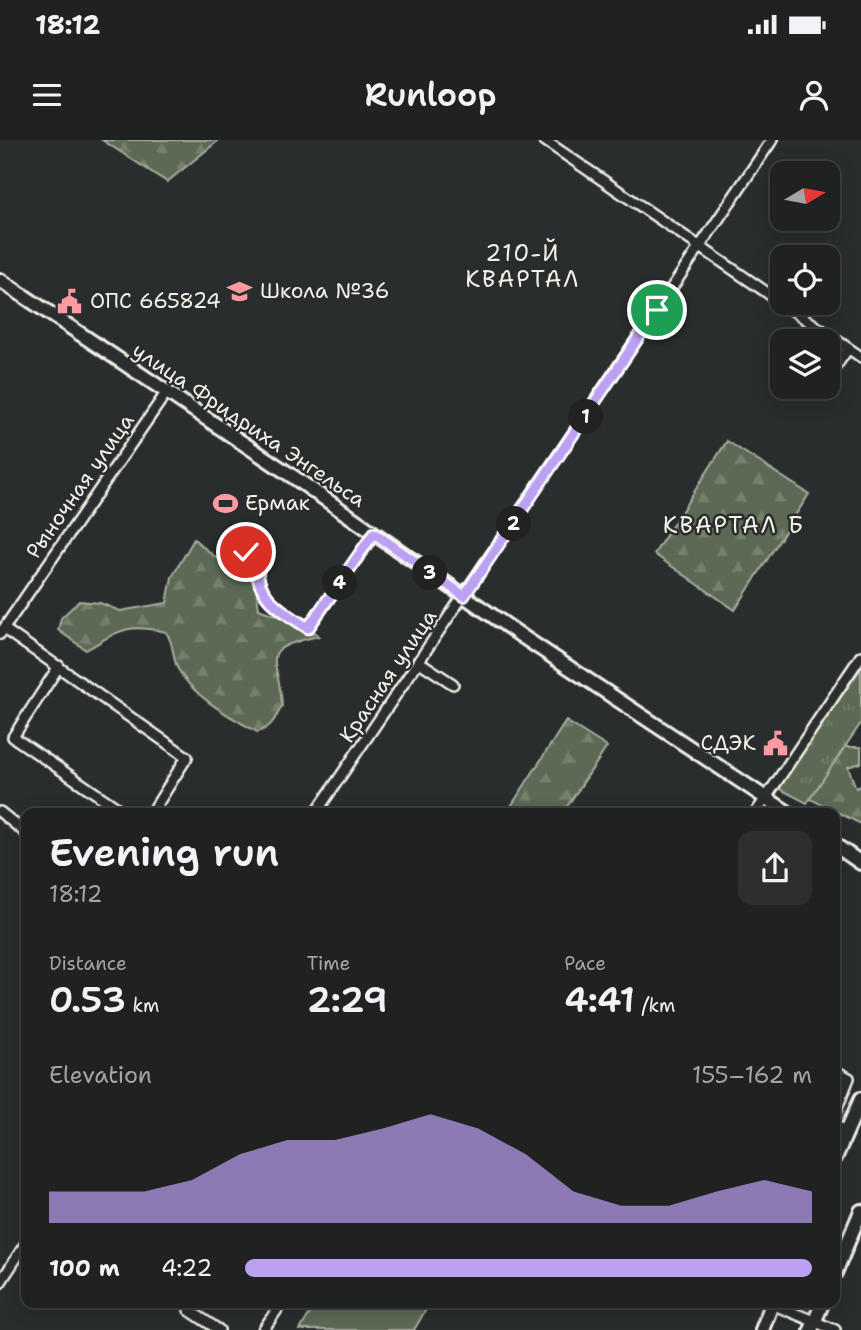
<!DOCTYPE html>
<html lang="en">
<head>
<meta charset="utf-8">
<style>
	body { margin:0; font-family:"Shantell Sans",sans-serif; background:#2d2f2f; color:#f1f3f6; height:100vh; display:flex; flex-direction:column; font-size:26px; white-space:nowrap }
	* { box-sizing:border-box; margin:0 }
	p { font-size:23px; color:#a2a4a5 }
	.icon { flex:none; width:38px; height:38px; fill:none; stroke:currentColor; stroke-width:2; stroke-linecap:round; stroke-linejoin:round }
	.map { position:relative; flex:1; overflow:hidden }
	.drawer { position:absolute; left:21px; top:668px; width:819px; height:500px; display:flex; flex-direction:column; background:#202222; border-radius:14px; box-shadow:0 4px 18px #0003,0 0 0 2px #3d3f40 }
	.drawer>* { flex:none }
	.needle { width:46px; rotate:80deg }
	.tools { position:absolute; left:770px; top:21px; display:grid; gap:14px }
	.tools a { display:grid; place-items:center; width:70px; height:70px; border-radius:14px; background:#202222; box-shadow:0 4px 18px #0003,0 0 0 2px #3d3f40; font-size:35px }
	.pin { position:absolute; display:grid; place-items:center; width:60px; height:60px; color:#fff; margin:-30px; border:4px solid #fff; border-radius:50%; box-shadow:0 2px 7px #0007 }
	.km { position:absolute; width:35px; height:35px; margin:-18px; border-radius:50%; background:#222; color:#fff; font-size:19px; line-height:35px; text-align:center }
	.round { display:grid; place-items:center; flex:none; width:74px; height:74px; border-radius:14px; background:#2d2f2f }
	.summary { display:flex; align-items:center; justify-content:space-between; height:119px; padding:0 28px }
	h1 { font-size:38px; font-weight:600; line-height:52px }
	.metrics { display:grid; grid-template-columns:repeat(3,1fr); gap:10px; height:119px; padding:7px 28px }
	.metrics div { display:grid; align-content:center }
	.metrics b { font-size:35px; font-weight:600 }
	.metrics small { font-size:19px; font-weight:400 }
	.metrics p { font-size:19px }
	.chart { height:196px; padding:14px 28px }
	.chart p { display:flex; justify-content:space-between }
	.chart svg { width:100%; height:126px; margin-top:7px; fill:#bca0f2; opacity:.7 }
	ul { padding:0 28px; list-style:none; font-size:23px }
	li { display:grid; grid-template-columns:112px 84px 1fr; align-items:center; height:52px }
	li i { height:18px; border-radius:9px; background:#bca0f2 }
	.status { display:flex; justify-content:space-between; align-items:center; height:49px; padding:0 35px; background:#202222; direction:ltr }
	.status svg { height:19px; fill:currentColor }
	header { display:flex; justify-content:space-between; align-items:center; height:91px; padding:0 28px; background:#202222; font-size:32px; font-weight:600 }
	.map>svg:first-child { display:block }
	.forest { fill:url(#forest-firs); stroke:#a8ae9e; stroke-width:2 }
	.park { fill:url(#park-tufts); stroke:#a8ae9e; stroke-width:2 }
	.pitch { fill:#5c6b54; stroke:#a8ae9e; stroke-width:2 }
	.lines { fill:none; stroke-linecap:round; stroke-linejoin:round }
	.street-casing { stroke:#f4f1e8; stroke-width:14 }
	.secondary-casing { stroke:#f4f1e8; stroke-width:18 }
	.street { stroke:#2a2d2e; stroke-width:9 }
	.secondary { stroke:#2a2d2e; stroke-width:12 }
	.route-casing { stroke:#fff; stroke-width:14 }
	.route { stroke:#bca0f2; stroke-width:9 }
	.labels { text-anchor:middle; dominant-baseline:central; stroke-width:5; stroke-linejoin:round; paint-order:stroke }
	.poi-label { font-size:21px; fill:#f4f1e8; stroke:#2a2d2e; text-anchor:start }
	.street-label { font-size:21px; fill:#f4f1e8; stroke:#2a2d2e }
	.neighbourhood-label { font-size:23px; letter-spacing:2px; fill:#f4f1e8; stroke:#2a2d2e }
</style>
</head>
<body>
<div class="status"><b>18:12</b><svg viewBox="0 0 49 12"><path d="M0 12V9h3v3zM5 12V6h3v6zM10 12V3h3v9zM15 12V0h3v12zM26 1h20v11H26zM47 4h2v5h-2z"/></svg></div>
<header><svg class="icon" aria-label="menu" viewBox="0 0 24 24"><path d="M4 6h16M4 12h16M4 18h16"/></svg>Runloop<svg class="icon" aria-label="person" viewBox="0 0 24 24"><circle cx="12" cy="8" r="4"/><path d="M4 21q1-7 8-7t8 7"/></svg></header>
<div class="map">
<svg width="861" height="1190" viewBox="0 0 861 1190">
	<defs>
		<pattern id="forest-firs" width="22" height="20" patternUnits="userSpaceOnUse" patternTransform="scale(1.75)"><rect width="22" height="20" fill="#5c6b54"/><path d="M5 1l3.5 6h-7zM16 11l3.5 6h-7z" fill="#74816d"/></pattern>
		<pattern id="park-tufts" width="24" height="20" patternUnits="userSpaceOnUse" patternTransform="scale(1.75)"><rect width="24" height="20" fill="#5c6b54"/><path d="M3 7l-1-3M5 7V3M7 7l1-3M15 17l-1-3M17 17v-4M19 17l1-3" fill="none" stroke="#74816d"/></pattern>
	</defs>
	<rect width="100%" height="100%" fill="#2a2d2e"/>
	<filter id="ink" filterUnits="userSpaceOnUse"><feTurbulence type="fractalNoise" baseFrequency=".0143" numOctaves="2"/><feDisplacementMap in="SourceGraphic" scale="14" xChannelSelector="R" yChannelSelector="G"/><feConvolveMatrix kernelMatrix="1 2 1 2 8 2 1 2 1" color-interpolation-filters="sRGB"/></filter>
	<g filter="url(#ink)">
		<path class="forest" d="M102 0H219L167 42Z
			M727 301 809 354 735 470 654 414Z
			M194 399 215 417 253 426 259 469C282 479 301 477 319 496 253 510 280 517 282 566 276 577 271 589 257 592 231 577 194 558 178 529 172 518 175 506 166 492 126 483 121 490 86 510L58 490 61 478 79 461 100 463 120 471 167 463 172 437Z
			M566 581 607 607 562 674H506Z
			M836 607H861V623L848 627 856 648 861 646V684L788 648Z"/>
		<path class="park" d="M861 528V583L807 663 778 648Z"/>
		<path class="pitch" d="M315 1164H429L414 1190H300Z"/>
		<g class="lines">
			<defs>
				<path id="street" d="M544 0 861 217
					M828 237 848 209
					M819 250 821 247
					M246 412 259 420C250 454 284 472 308 488L375 393
					M4 489 187 617 151 674
					M0 494 166 253
					M418 521 453 544
					M59 526 13 597 126 674
					M0 672 26 693
					M315 674 772 0
					M755 674 861 516
					M835 931 849 938 835 973
					M835 986 847 991
					M0 1143 26 1103
					M772 1164 835 1190
					M189 1170 219 1190
					M263 1190 281 1164"/>
				<path id="secondary" d="M0 140 292 336 523 497 790 674
					M835 705 861 723
					M835 1018 861 959
					M835 1133 861 1071
					M762 1190 772 1164
					M811 1190 822 1164"/>
			</defs>
			<use href="#street" class="street-casing"/>
			<use href="#secondary" class="secondary-casing"/>
			<use href="#street" class="street"/>
			<use href="#secondary" class="secondary"/>
		</g>
	</g>
	<g class="lines" filter="url(#ink)">
		<defs>
			<path id="route" d="M246 412 259 420C250 454 284 472 308 488L374 393 464 456 657 170"/>
		</defs>
		<use href="#route" class="route-casing"/>
		<use href="#route" class="route"/>
	</g>
	<defs>
		<symbol id="school-bare" viewBox="-9 -9 18 18"><path d="M0-5L7-2L0 1L-7-2ZM-4 1L0 2.5L4 1V4Q0 6-4 4Z" fill="#ff9aa2" stroke="#2a2d2e" stroke-width="2.5" paint-order="stroke"/></symbol>
		<symbol id="civic-bare" viewBox="-9 -9 18 18"><path d="M-.6-6.5H3V-4.5H.6V-3L4-1V1h2V6H-6V1h2V-1L-.6-3ZM-1.2 2.5V6h2.4V2.5Z" fill="#ff9aa2" stroke="#2a2d2e" stroke-width="2.5" paint-order="stroke"/></symbol>
		<symbol id="stadium-bare" viewBox="-9 -9 18 18"><path d="M0-5a6.5 5 0 1 0 0 10a6.5 5 0 1 0 0-10ZM-3.5-1.8h7v3.6h-7Z" fill="#ff9aa2" stroke="#2a2d2e" stroke-width="2.5" paint-order="stroke"/></symbol>
	</defs>
	<g fill-rule="evenodd">
		<use href="#school-bare" x="222" y="134" width="35" height="35"/>
		<use href="#civic-bare" x="52" y="144" width="35" height="35"/>
		<use href="#stadium-bare" x="208" y="346" width="35" height="35"/>
		<use href="#civic-bare" x="758" y="586" width="35" height="35"/>
	</g>
	<g class="labels">
		<g class="poi-label">
			<text x="260" y="151">Школа №36</text>
			<text x="90" y="161">ОПС 665824</text>
			<text x="245" y="363">Ермак</text>
			<text x="756" y="603" text-anchor="end">СДЭК</text>
		</g>
		<g class="street-label">
			<text transform="translate(249 285) rotate(34)">улица Фридриха Энгельса</text>
			<text transform="translate(80 346) rotate(-55)">Рыночная улица</text>
			<text transform="translate(388 536) rotate(-56)">Красная улица</text>
		</g>
		<g class="neighbourhood-label">
			<text x="523" y="113">210-Й<tspan x="523" dy="26">КВАРТАЛ</tspan></text>
			<text x="734" y="385">КВАРТАЛ Б</text>
		</g>
	</g>
</svg>
<div class="tools">
<a><svg class="needle" viewBox="-14 -14 28 28"><path d="M0-13l5 13h-10z" fill="#e53935"/><path d="M0 13l5-13h-10z" fill="#a2a4a5"/></svg></a>
<a><svg class="icon" aria-label="locate" viewBox="0 0 24 24"><circle cx="12" cy="12" r="6"/><path d="M12 2v4M12 18v4M2 12h4M18 12h4"/></svg></a>
<a><svg class="icon" aria-label="layers" viewBox="0 0 24 24"><path d="M12 4l9 5-9 5-9-5zM3 14l9 5 9-5"/></svg></a>
</div>
<div class="pin" style="left:657px;top:170px;background:#1e9e55"><svg class="icon" aria-label="arrive" viewBox="0 0 24 24"><path d="M6 21V4h12l-3 4 3 4H6"/></svg></div>
<div class="pin" style="left:246px;top:412px;background:#d93025"><svg class="icon" aria-label="check" viewBox="0 0 24 24"><path d="M5 12l5 5 9-10"/></svg></div>
<b class="km" style="left:586px;top:277px">1</b>
<b class="km" style="left:514px;top:384px">2</b>
<b class="km" style="left:430px;top:433px">3</b>
<b class="km" style="left:340px;top:443px">4</b>
<section class="drawer">
<div class="summary"><div><h1>Evening run</h1><p>18:12</p></div><a class="round"><svg class="icon" aria-label="share" viewBox="0 0 24 24"><path d="M12 15V3M7 8l5-5 5 5M5 13v7h14v-7"/></svg></a></div>
<div class="metrics">
<div><p>Distance</p><b>0.53<small> km</small></b></div>
<div><p>Time</p><b>2:29</b></div>
<div><p>Pace</p><b>4:41<small> /km</small></b></div>
</div>
<div class="chart"><p><span>Elevation</span>155–162 m</p>
<svg viewBox="0 0 160 44" preserveAspectRatio="none"><path d="M0 44V33L10 33L20 33L30 29L40 20L50 15L60 15L70 11L80 6L90 11L100 20L110 33L120 38L130 38L140 33L150 29L160 33V44z"/></svg>
</div>
<ul>
<li><b>100 m</b>4:22<i style="width:100%"></i></li>
</ul>
</section>
</div>
</body>
</html>
